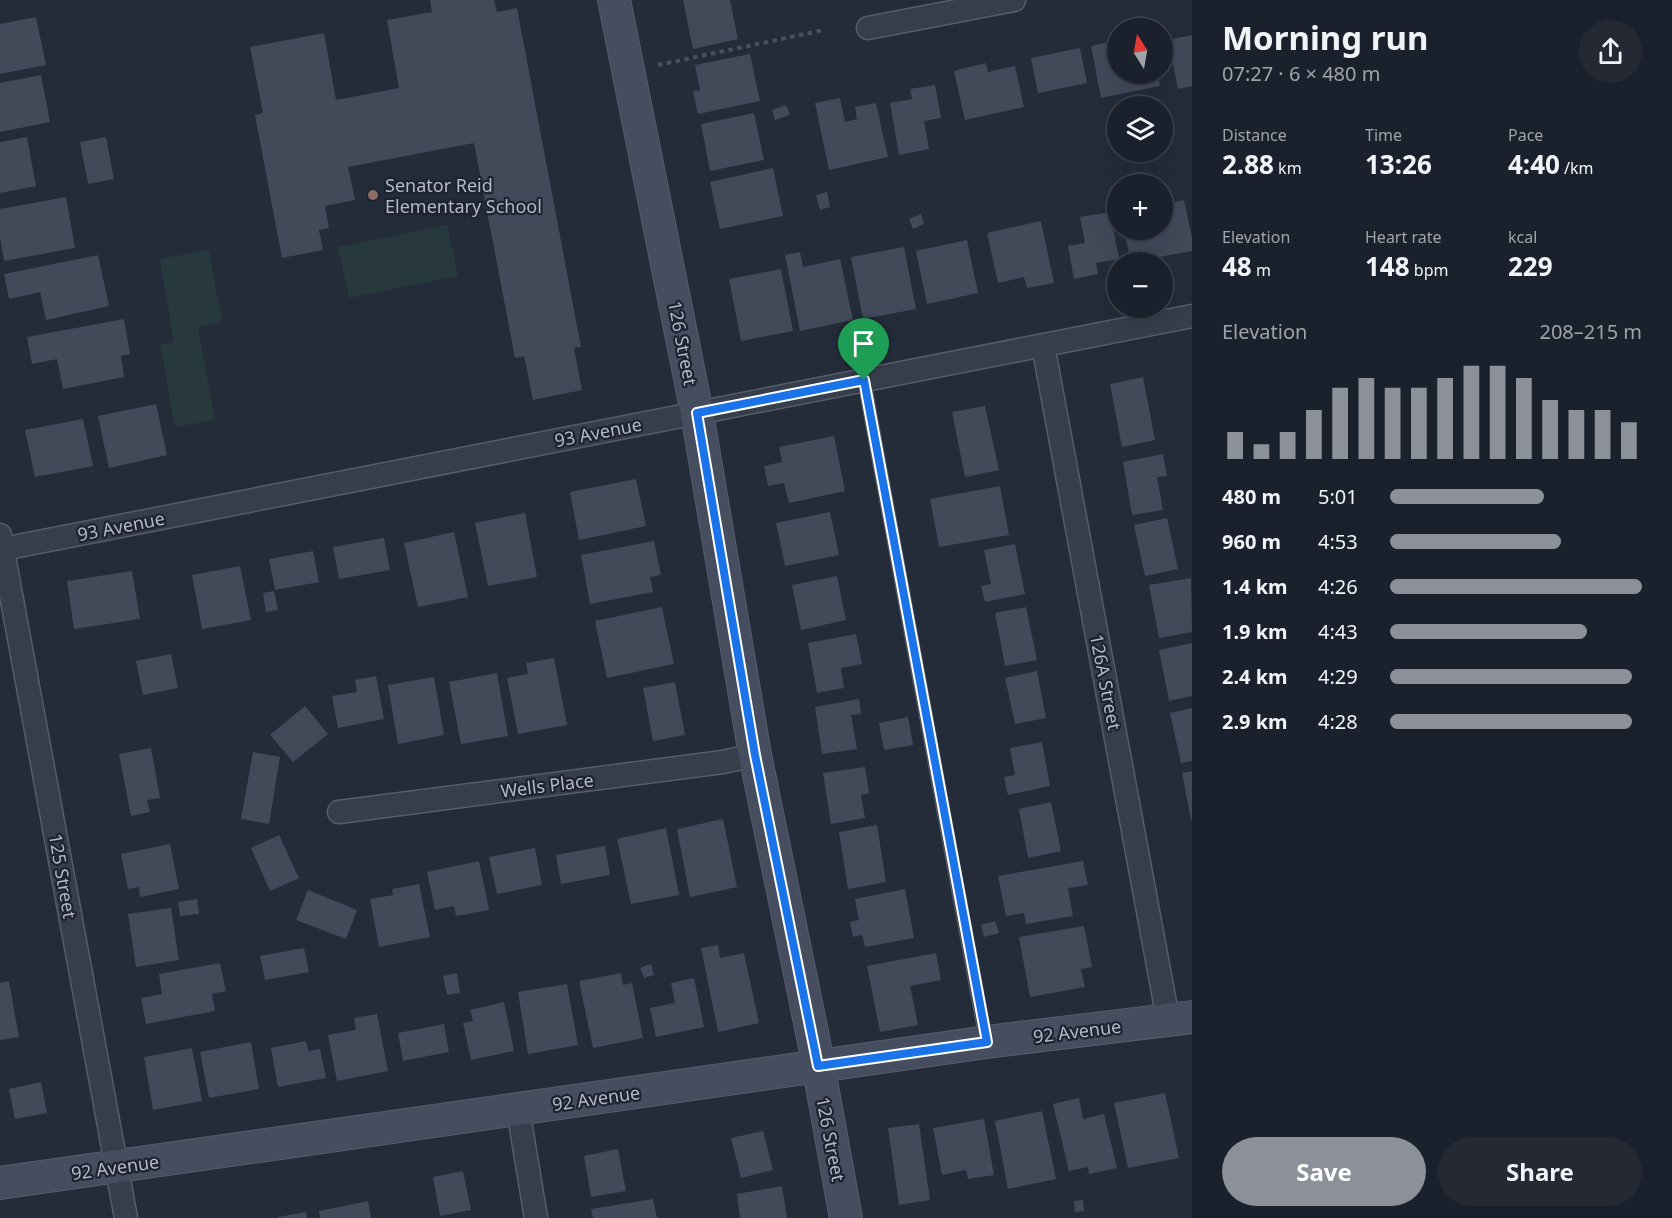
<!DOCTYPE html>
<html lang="en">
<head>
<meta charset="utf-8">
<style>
	body { margin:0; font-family:"Noto Sans",sans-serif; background:#242934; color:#f1f3f6; height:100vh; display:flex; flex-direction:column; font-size:22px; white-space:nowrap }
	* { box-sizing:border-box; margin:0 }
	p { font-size:20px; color:#a0a3a9 }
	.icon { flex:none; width:33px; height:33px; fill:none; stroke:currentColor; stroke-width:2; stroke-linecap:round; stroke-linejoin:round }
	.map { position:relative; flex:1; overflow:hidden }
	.side { display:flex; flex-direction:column; background:#1b212c; width:480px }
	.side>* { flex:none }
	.needle { width:39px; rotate:349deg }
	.controls { position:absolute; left:1107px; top:18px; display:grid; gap:12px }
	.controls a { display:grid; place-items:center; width:66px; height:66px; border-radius:50%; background:#1b212c; box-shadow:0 6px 24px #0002,0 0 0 2px #393e48; font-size:30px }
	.pin { position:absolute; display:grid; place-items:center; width:51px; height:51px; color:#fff; margin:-62px -26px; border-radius:50% 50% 50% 0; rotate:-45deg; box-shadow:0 0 6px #0007 }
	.pin .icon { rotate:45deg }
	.round { display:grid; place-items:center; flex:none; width:63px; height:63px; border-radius:32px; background:#242934 }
	.overview { display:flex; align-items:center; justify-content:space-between; height:102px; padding:0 30px }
	h1 { font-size:33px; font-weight:700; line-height:45px }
	.metrics { display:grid; grid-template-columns:repeat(3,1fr); gap:9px; height:102px; padding:6px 30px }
	.metrics div { display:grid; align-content:center }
	.metrics b { font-size:26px; font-weight:700 }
	.metrics small { font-size:16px; font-weight:400 }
	.metrics p { font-size:16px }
	.chart { height:168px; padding:12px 30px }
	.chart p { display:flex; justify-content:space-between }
	.chart svg { width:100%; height:108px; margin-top:6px; stroke:#8c9099; stroke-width:6 }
	.cta { display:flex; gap:12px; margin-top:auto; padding:12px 30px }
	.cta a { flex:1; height:69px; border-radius:36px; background:#8c9099; color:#fff; font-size:24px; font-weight:700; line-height:69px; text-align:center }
	.cta a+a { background:#242934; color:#f1f3f6 }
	ul { padding:0 30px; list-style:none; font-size:20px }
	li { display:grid; grid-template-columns:96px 72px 1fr; align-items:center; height:45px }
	li i { height:15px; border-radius:8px; background:#8c9099 }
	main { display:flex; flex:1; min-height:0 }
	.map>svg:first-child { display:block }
	.green { fill:#27393c }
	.building { fill:#404a59 }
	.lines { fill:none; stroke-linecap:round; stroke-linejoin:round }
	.lane-casing { stroke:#565c69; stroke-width:14 }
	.street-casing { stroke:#565c69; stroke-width:25 }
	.secondary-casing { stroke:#565c69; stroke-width:34 }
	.path { stroke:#435559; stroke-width:4; stroke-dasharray:4.5 4.5; stroke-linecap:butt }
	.lane { stroke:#373e4b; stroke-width:12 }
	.street { stroke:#373e4b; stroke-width:22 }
	.secondary { stroke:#464d5e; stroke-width:32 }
	.route-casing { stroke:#fff; stroke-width:12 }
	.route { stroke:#1a73e8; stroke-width:8 }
	.education-dot { fill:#8d6e63; stroke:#1d2330; stroke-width:2 }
	.labels { text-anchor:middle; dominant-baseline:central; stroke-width:4.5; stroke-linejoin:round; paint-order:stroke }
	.poi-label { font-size:18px; fill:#b3b9c6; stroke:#1d2330; text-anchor:start }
	.street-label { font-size:18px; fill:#b3b9c6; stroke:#1d2330 }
</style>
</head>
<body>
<main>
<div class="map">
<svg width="1192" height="1218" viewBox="0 0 1192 1218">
	<rect width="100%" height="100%" fill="#242c3a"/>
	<path class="green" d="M447 225 458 276 349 298 338 247Z
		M209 250 222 322 198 327 215 420 175 427 160 345 174 342 160 259Z"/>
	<path class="building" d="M430 0H494L497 12 517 8 581 347 574 348 582 390 533 400 524 356 515 358 474 143 348 167 355 200 325 206 329 228 319 230 323 250 282 258 255 115 263 113 250 47 324 33 336 100 399 88 387 20 432 12Z
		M683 0H730L738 39 693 49Z
		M36 17 46 65 0 74V24Z
		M1192 35V86L1178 89 1168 40Z
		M1118 40V74H1158L1160 86 1101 98 1091 46Z
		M1080 48 1087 83 1038 93 1031 58Z
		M750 54 760 101 698 114 693 91 700 90 695 65Z
		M986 63 988 72 1015 66 1024 107 965 120 954 71Z
		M41 75 50 122 0 132V83Z
		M935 85 941 118 924 121 929 149 899 155 890 103 912 99 910 89Z
		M840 98 845 122 857 119 855 107 876 103 888 157 829 170 815 103Z
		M786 105 790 115 775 120 772 110Z
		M754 113 764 160 710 171 701 124Z
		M27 137 36 186 0 193V142Z
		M106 137 114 179 88 184 80 142Z
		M773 168 783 216 720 229 710 182Z
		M1167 185 1171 203 1184 200 1192 238V251L1131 262 1124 230H1162V186Z
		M827 192 830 207 820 210 816 195Z
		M66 197 75 248 4 261 0 237V209Z
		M1110 212 1119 259 1096 263 1098 274 1074 279 1068 246 1085 243 1080 217Z
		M921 214 924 224 913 229 909 219Z
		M1041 221 1054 283 1027 288 1024 277 998 283 987 233Z
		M967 240 978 293 927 304 916 251Z
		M904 247 916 309 863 319 851 257Z
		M800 252 803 267 840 259 853 320 800 331 785 255Z
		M98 255 109 306 46 320 40 292 9 299 4 274Z
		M781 269 793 331 741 341 729 279Z
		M124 319 130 354 121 356 124 377 63 389 57 359 32 364 27 337Z
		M1143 377 1155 440 1122 447 1110 384Z
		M156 404 167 455 109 468 98 416Z
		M985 406 999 470 965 477 952 412Z
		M83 419 93 466 35 477 25 430Z
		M834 436 845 491 789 503 784 483 768 486 764 466 782 462 779 447Z
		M1163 454 1167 476 1157 477 1163 510 1132 515 1123 462Z
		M636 479 646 526 579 540 570 492Z
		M1000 486 1009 535 939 547 930 499Z
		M830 512 839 555 785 566 776 523Z
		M525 513 537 577 488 586 475 523Z
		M1167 518 1178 569 1145 576 1134 525Z
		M454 532 468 597 418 607 404 543Z
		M384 538 390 570 339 579 333 547Z
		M654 541 661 575 650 577 653 592 590 604 581 555Z
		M1015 544 1025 594 985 602 981 586 991 584 984 550Z
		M313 551 319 582 275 590 269 559Z
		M240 566 251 620 202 629 192 575Z
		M132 571 140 619 74 629 67 581Z
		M837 576 846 620 801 630 792 585Z
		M1191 578 1192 632 1159 638 1149 585Z
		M274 591 278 610 266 612 263 593Z
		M662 607 674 664 607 678 595 621Z
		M1026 607 1037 660 1005 666 995 613Z
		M856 634 862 664 841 668 844 688 817 693 808 643Z
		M1192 643V696L1169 701 1159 650Z
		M171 654 178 688 143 695 136 661Z
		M554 658 567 725 518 734 507 678 528 674 526 663Z
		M1037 671 1046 718 1015 724 1005 678Z
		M497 673 508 736 461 744 449 682Z
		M376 676 384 719 338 728 332 696 357 692 355 680Z
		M434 677 444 735 398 744 388 685Z
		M675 682 685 735 653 741 643 688Z
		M859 699 861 714 851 715 857 749 822 754 815 707Z
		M305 706 328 734 293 762 270 735Z
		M1192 708V761L1181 763 1170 713Z
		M908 717 913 745 884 750 879 723Z
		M1042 742 1050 786 1008 795 1004 777 1015 775 1010 748Z
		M151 748 160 798 147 800 150 812 131 816 119 754Z
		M253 752 280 757 269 824 241 819Z
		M865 767 869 793 861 795 865 818 831 824 823 773Z
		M1192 771V820H1191L1182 773Z
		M1051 802 1061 851 1028 858 1019 809Z
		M723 819 737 887 690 897 677 829Z
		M877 825 886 882 848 889 839 832Z
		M666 828 679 895 631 904 617 839Z
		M279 835 299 878 270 891 251 848Z
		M170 844 179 889 140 897 139 887 128 889 121 854Z
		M605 846 610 875 561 884 556 855Z
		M535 848 542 885 497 894 489 857Z
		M479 861 489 910 456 916 454 906 435 910 427 872Z
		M1083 861 1088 885 1068 888 1073 916 1026 924 1024 913 1006 916 998 876Z
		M419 884 430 937 379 947 370 899 393 895 392 889Z
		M905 889 914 938 865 947 862 935 853 937 850 922 859 920 855 899Z
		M308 890 357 910 346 939 296 920Z
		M197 899 199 914 180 916 178 902Z
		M171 908 179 960 136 967 128 914Z
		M995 921 999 933 984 937 981 925Z
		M1084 926 1092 967 1081 969 1085 987 1030 997 1019 937Z
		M718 945 720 958 744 953 759 1023 718 1032 701 948Z
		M304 948 309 972 265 980 260 956Z
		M936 953 941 980 910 986 918 1025 880 1032 867 966Z
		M220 963 226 991 212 994 215 1011 146 1024 141 998 162 994 159 974Z
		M651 964 654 975 644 978 640 968Z
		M457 973 460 993 447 995 443 976Z
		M621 973 623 985 632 983 643 1038 593 1048 579 981Z
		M694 978 704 1027 656 1037 650 1008 675 1003 671 983Z
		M9 981 19 1037 0 1040V983Z
		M567 984 578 1045 528 1054 518 992Z
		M504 1002 514 1051 471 1060 463 1023 473 1021 470 1010Z
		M377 1014 388 1071 337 1081 328 1035 356 1030 354 1018Z
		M444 1024 449 1052 403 1061 398 1033Z
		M306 1041 308 1051 320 1049 326 1078 278 1087 271 1048Z
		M251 1042 259 1089 209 1098 200 1052Z
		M192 1048 202 1101 153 1110 144 1057Z
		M41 1082 47 1113 15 1119 9 1089Z
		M1165 1093 1179 1158 1128 1168 1114 1103Z
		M1079 1098 1083 1119 1104 1114 1117 1168 1089 1174 1088 1167 1069 1171 1053 1104Z
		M1042 1111 1056 1179 1008 1189 995 1121Z
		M984 1119 994 1175 968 1179 966 1170 942 1175 933 1128Z
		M919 1124 930 1200 899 1205 888 1128Z
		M763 1131 773 1170 741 1178 731 1138Z
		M618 1149 626 1191 591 1197 584 1156Z
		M463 1171 471 1210 440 1216 433 1177Z
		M782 1186 787 1218H740L737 1194Z
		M653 1199 657 1218H593L591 1209Z
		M1083 1200 1084 1211 1075 1212 1074 1201Z
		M368 1201 371 1218H320L319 1211Z
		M306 1212 307 1218H278V1217Z"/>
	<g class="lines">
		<defs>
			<path id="lane" d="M864 380 986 1041"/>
			<path id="street" d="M868 28 1014 0
				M1043 345 1168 1019
				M0 535 126 1218
				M3 549 1192 316
				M339 812 723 762 755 755
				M518 1109 536 1218"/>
			<path id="secondary" d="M614 0 697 413 755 755 813 1037 846 1218
				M0 1183 987 1042 1192 1017"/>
		</defs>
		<use href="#lane" class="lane-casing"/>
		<use href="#street" class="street-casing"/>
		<use href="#secondary" class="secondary-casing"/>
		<path class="path" d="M658 65 824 30"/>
		<use href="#lane" class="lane"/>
		<use href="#street" class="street"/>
		<use href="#secondary" class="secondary"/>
	</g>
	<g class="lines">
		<defs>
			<path id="route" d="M864 380 987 1042 818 1066 755 755 697 413Z"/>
		</defs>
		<use href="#route" class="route-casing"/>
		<use href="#route" class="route"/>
	</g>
	<circle class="education-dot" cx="373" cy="195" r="6"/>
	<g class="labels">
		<g class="poi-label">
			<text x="385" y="185">Senator Reid<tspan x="385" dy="21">Elementary School</tspan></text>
		</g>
		<g class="street-label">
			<text transform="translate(683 343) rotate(79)">126 Street</text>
			<text transform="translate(598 432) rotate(-11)">93 Avenue</text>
			<text transform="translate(121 526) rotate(-11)">93 Avenue</text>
			<text transform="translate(1106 682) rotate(79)">126A Street</text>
			<text transform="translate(547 785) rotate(-7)">Wells Place</text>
			<text transform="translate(63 876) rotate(80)">125 Street</text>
			<text transform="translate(1077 1031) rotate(-7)">92 Avenue</text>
			<text transform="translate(596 1098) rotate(-8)">92 Avenue</text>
			<text transform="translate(831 1139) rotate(79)">126 Street</text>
			<text transform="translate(115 1167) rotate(-8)">92 Avenue</text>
		</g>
	</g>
</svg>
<div class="controls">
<a><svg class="needle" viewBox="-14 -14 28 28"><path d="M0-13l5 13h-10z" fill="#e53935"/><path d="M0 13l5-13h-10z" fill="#a0a3a9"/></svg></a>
<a><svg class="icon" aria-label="layers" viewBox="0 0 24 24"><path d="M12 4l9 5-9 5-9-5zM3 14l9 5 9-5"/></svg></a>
<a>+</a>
<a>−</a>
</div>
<div class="pin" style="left:864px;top:380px;background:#1e9e55"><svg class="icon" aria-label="arrive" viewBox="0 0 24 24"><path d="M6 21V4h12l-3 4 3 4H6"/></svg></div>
</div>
<section class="side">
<div class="overview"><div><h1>Morning run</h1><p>07:27 · 6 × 480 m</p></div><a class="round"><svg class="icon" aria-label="share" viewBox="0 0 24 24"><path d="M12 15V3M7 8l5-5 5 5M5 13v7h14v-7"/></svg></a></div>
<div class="metrics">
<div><p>Distance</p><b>2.88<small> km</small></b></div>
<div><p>Time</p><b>13:26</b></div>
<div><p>Pace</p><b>4:40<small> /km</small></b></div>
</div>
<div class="metrics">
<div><p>Elevation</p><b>48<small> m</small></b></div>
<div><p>Heart rate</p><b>148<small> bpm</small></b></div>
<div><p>kcal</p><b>229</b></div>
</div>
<div class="chart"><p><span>Elevation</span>208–215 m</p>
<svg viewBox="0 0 160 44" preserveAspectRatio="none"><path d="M5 44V33M15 44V38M25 44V33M35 44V24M45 44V15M55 44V11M65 44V15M75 44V15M85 44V11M95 44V6M105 44V6M115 44V11M125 44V20M135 44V24M145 44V24M155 44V29"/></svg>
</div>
<ul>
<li><b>480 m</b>5:01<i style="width:61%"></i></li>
<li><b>960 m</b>4:53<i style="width:68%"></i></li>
<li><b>1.4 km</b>4:26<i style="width:100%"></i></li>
<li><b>1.9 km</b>4:43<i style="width:78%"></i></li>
<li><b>2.4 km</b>4:29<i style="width:96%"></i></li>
<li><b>2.9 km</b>4:28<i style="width:96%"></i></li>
</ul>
<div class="cta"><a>Save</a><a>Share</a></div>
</section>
</main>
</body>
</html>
